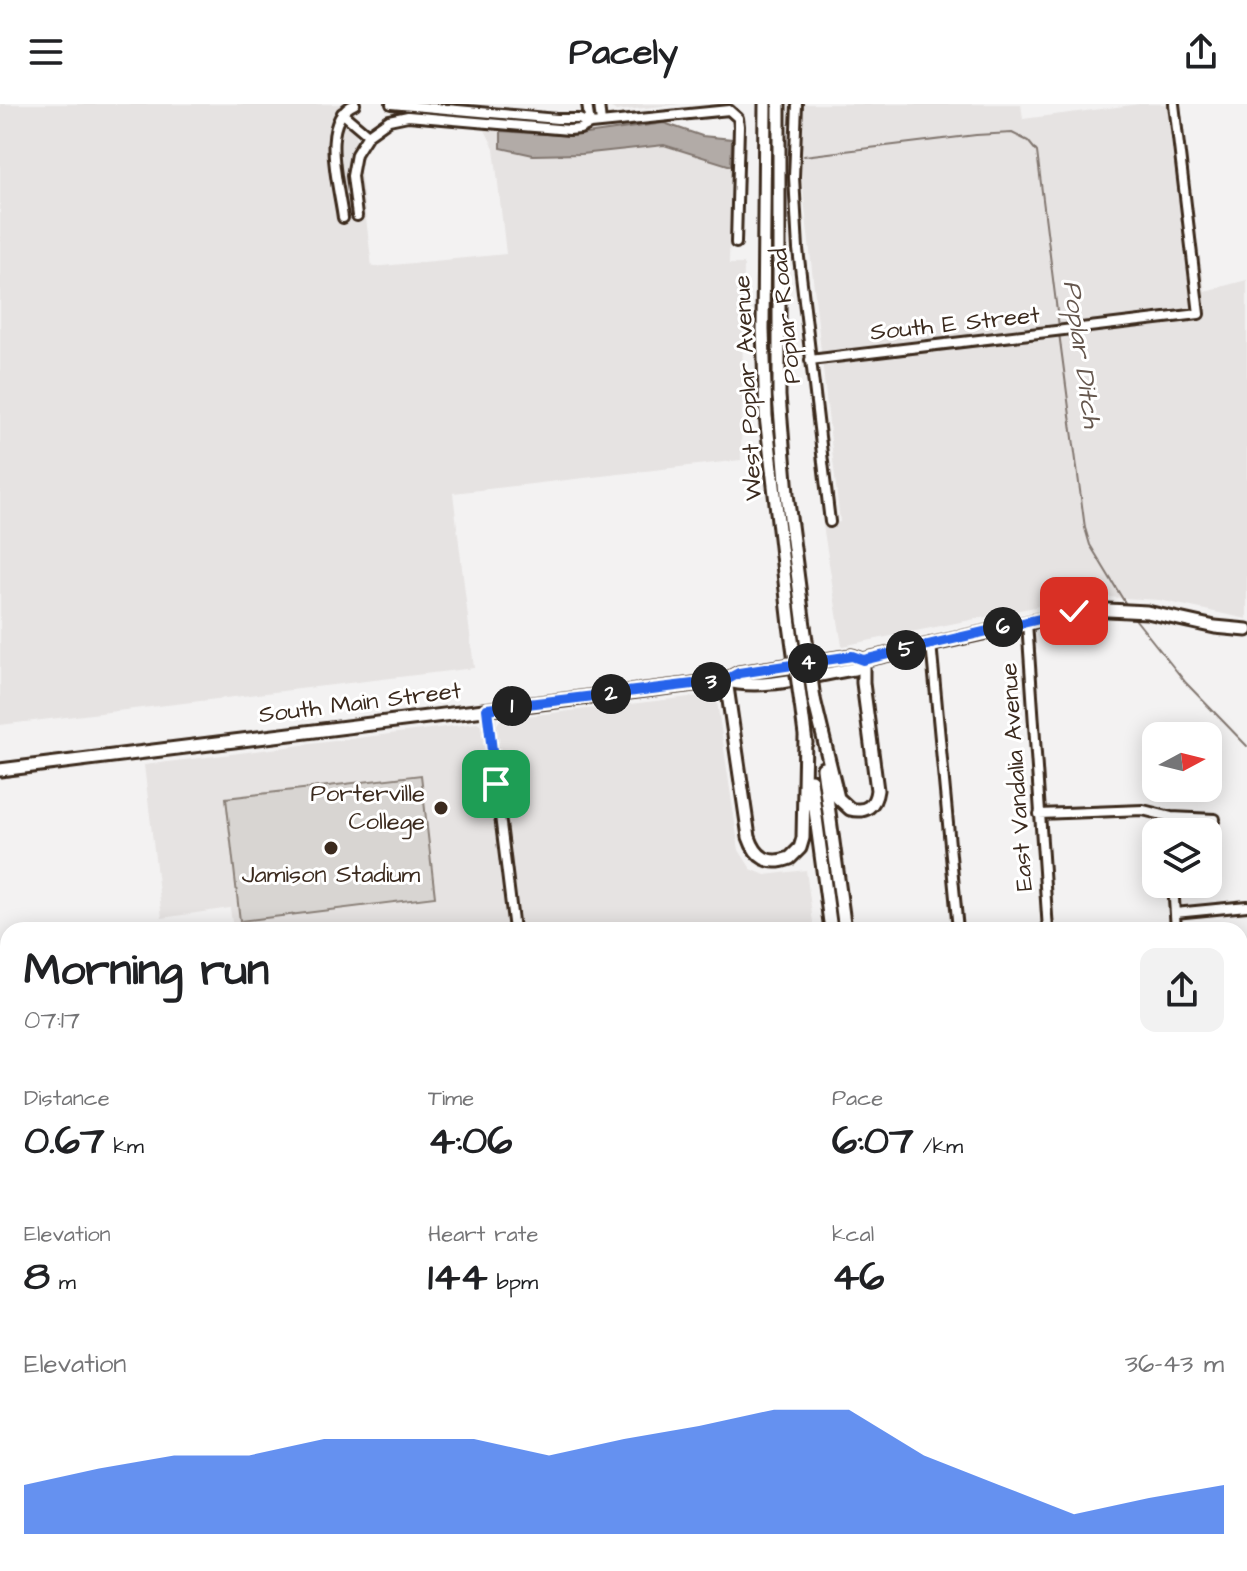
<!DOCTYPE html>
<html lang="en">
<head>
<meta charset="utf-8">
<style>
	body { margin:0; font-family:"Architects Daughter",sans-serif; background:#f2f2f2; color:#202124; height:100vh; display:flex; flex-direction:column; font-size:30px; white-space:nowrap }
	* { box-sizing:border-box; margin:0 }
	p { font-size:26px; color:#757577 }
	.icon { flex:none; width:44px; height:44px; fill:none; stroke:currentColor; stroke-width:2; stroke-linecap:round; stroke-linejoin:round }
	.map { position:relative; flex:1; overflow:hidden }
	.drawer { position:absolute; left:0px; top:818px; width:1248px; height:650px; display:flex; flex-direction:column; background:#fff; border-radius:24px 24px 0 0; box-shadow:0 4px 20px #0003 }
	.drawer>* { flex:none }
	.needle { width:52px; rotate:83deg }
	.controls { position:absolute; left:1142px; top:618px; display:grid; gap:16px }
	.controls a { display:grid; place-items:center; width:80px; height:80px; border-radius:16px; background:#fff; box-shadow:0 4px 20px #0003; font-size:40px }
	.pin { position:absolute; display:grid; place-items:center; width:68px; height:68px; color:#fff; margin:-34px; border-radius:16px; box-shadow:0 4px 12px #0006 }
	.km { position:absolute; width:40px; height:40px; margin:-20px; border-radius:50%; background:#222; color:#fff; font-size:22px; line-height:40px; text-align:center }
	.round { display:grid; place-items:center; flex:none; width:84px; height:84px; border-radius:16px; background:#f2f2f2 }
	.headline { display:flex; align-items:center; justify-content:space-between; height:136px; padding:0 24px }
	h1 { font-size:44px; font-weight:700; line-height:60px }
	.stats { display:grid; grid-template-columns:repeat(3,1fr); gap:12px; height:136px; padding:8px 24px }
	.stats div { display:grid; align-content:center }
	.stats b { font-size:40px; font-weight:700 }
	.stats small { font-size:22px; font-weight:400 }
	.stats p { font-size:22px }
	.chart { height:224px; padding:16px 24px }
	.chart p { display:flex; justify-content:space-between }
	.chart svg { width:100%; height:144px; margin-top:8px; fill:#2563eb; opacity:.7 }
	header { display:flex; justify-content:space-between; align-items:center; height:104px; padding:0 24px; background:#fff; font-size:36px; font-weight:700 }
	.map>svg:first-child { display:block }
	.built { fill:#e6e3e2 }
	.green { fill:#d8d5d2; stroke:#8a8078; stroke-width:2 }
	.water { fill:#b2aba7; stroke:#827770; stroke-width:2 }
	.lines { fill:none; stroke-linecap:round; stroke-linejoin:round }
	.stream { stroke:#827770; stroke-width:2 }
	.minor-casing { stroke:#3b2a1e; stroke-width:14 }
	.tertiary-casing { stroke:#3b2a1e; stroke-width:16 }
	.secondary-casing { stroke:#3b2a1e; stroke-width:17 }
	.minor { stroke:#fff; stroke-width:8 }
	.tertiary { stroke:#fff; stroke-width:10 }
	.secondary { stroke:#fff; stroke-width:11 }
	.secondary-bridge-casing { stroke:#3b2a1e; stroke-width:17; stroke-linecap:butt }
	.secondary-bridge { stroke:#fff; stroke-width:11 }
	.route-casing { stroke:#fff; stroke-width:16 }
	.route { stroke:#2563eb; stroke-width:10 }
	.poi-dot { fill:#3b2a1e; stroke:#fff; stroke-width:3 }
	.labels { text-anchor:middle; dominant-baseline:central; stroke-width:6; stroke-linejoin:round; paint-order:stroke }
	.street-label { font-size:24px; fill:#3b2a1e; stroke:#fff }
	.poi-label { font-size:24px; fill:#3b2a1e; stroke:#fff; text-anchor:end }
	.water-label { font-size:26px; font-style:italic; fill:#65574e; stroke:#fff }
</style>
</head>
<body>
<header><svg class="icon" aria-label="menu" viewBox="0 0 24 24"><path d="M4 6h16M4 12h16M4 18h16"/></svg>Pacely<svg class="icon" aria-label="share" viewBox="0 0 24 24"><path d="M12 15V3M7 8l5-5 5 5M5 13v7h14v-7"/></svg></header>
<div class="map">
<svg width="1247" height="1467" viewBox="0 0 1247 1467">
	<rect width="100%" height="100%" fill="#f3f2f2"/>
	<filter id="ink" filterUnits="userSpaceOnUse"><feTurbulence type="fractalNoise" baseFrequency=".0125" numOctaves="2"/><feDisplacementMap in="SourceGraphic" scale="16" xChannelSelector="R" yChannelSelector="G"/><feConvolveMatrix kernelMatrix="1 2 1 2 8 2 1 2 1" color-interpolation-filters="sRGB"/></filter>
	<g filter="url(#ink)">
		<path class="built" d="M0 0H352L372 163 506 150 494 44 485 26 501 27 502 44 581 50 664 41 731 62 729 160H744L741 356 453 389 474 564 0 621Z
			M606 0H681L616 7Z
			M800 0H1021L1023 15 1140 0H1177L1205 187 1247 176V515L1159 496 1089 492 842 542 823 421 840 418 802 76Z
			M707 591 717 598 739 746 751 765 765 771 806 766 814 826H233L230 804 162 814 144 661 477 619 483 622 497 620 501 615Z
			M1240 1243 1241 1259H1247V1293L1240 1294Z
			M1247 1319V1367L1240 1366V1320Z"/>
		<path class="green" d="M421 671 435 793 240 817 226 694Z
			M1247 1162V1259L1241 1260 1240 1163Z"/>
		<path class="water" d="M664 19 702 32 732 35 731 62 664 41 581 50 533 51 501 44V27L572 32Z"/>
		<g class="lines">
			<path class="stream" d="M804 52 976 31 1012 29 1028 37 1037 48 1059 223
				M1059 229 1085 424 1090 441 1127 502
				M1132 511 1186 579 1247 642"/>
			<defs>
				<path id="minor" d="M391 0 557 15H579L590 20
					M587 0 590 20
					M599 0 601 19
					M797 0 794 73 798 145 830 418
					M342 9 368 31
					M357 112 352 72 356 50 368 31 389 16 408 12 569 26 580 25 590 20 729 6 738 14 739 22 736 139
					M343 114C339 81 318 16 355 0
					M810 256 1199 210 1174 0
					M1027 518 1048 826
					M931 539 958 826
					M487 605 514 826
					M1039 710 1143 706 1171 713 1215 715
					M1171 713V728
					M1173 780 1176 826
					M1175 809 1247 802
					M1240 957 1247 956
					M1240 1094 1247 1093
					M1175 1460 1176 1467
					M1044 1467 1049 1460"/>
				<path id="tertiary" d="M0 1125 8 1124
					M130 1460 131 1467"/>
				<path id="secondary" d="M765 0 763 226 766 312 790 521
					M779 0V292L787 390 804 522
					M726 576 749 733C756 754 769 762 790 754L800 744 803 734 805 633
					M726 576C760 588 818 570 854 565L863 556
					M814 595 838 694 850 705C866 709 875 702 877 686L863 579V556
					M801 600 806 639
					M823 664 845 826
					M0 666 726 576 739 569 852 552 863 556 1089 505 1147 508 1215 523 1247 526
					M811 676 831 826
					M1240 1307 1247 1306
					M0 1427 8 1426
					M914 1460 915 1467
					M928 1460 929 1467
					M949 1460V1467"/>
			</defs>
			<use href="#minor" class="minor-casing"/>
			<use href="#tertiary" class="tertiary-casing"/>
			<use href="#secondary" class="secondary-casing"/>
			<use href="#minor" class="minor"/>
			<use href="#tertiary" class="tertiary"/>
			<use href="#secondary" class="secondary"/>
			<defs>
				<path id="secondary-bridge" d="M790 521 801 600
					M804 522 814 595"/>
			</defs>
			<use href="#secondary-bridge" class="secondary-bridge-casing"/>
			<use href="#secondary-bridge" class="secondary-bridge"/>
		</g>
	</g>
	<g class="lines" filter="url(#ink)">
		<defs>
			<path id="route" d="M496 680 487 605 726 576 739 569 852 552 863 556 1074 507"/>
		</defs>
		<use href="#route" class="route-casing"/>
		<use href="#route" class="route"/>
	</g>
	<g class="poi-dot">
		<circle cx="441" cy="704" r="8"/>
		<circle cx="331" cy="744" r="8"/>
	</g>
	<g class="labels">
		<g class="street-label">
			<text transform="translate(786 212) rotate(-96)">Poplar Road</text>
			<text transform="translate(955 220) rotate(-6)">South E Street</text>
			<text transform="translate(748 284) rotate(-93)">West Poplar Avenue</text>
			<text transform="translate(360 599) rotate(-7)">South Main Street</text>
			<text transform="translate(1017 673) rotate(-94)">East Vandalia Avenue</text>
		</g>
		<g class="poi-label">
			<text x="425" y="690">Porterville<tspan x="425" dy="28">College</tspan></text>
			<text x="331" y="771" text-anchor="middle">Jamison Stadium</text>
		</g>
		<g class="water-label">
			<text transform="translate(1082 250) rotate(82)">Poplar Ditch</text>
		</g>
	</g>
</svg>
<div class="controls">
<a><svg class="needle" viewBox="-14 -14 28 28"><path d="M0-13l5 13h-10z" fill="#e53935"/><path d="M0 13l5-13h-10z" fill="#757577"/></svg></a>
<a><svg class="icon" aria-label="layers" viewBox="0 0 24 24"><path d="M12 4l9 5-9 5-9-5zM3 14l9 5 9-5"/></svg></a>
</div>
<div class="pin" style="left:496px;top:680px;background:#1e9e55"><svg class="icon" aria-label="arrive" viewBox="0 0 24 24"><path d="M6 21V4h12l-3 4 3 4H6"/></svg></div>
<div class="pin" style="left:1074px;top:507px;background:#d93025"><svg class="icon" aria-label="check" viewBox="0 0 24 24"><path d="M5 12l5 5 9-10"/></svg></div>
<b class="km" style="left:512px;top:602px">1</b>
<b class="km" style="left:611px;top:590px">2</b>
<b class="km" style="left:711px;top:578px">3</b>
<b class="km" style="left:808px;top:559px">4</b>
<b class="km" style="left:906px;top:546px">5</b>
<b class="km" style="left:1003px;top:523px">6</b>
<section class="drawer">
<div class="headline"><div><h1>Morning run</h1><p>07:17</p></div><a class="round"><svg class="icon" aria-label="share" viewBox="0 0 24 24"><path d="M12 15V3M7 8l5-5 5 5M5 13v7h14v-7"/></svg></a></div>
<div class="stats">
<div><p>Distance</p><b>0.67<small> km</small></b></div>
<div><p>Time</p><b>4:06</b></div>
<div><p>Pace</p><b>6:07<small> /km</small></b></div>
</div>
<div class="stats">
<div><p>Elevation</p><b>8<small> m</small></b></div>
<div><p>Heart rate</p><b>144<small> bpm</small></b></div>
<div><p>kcal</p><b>46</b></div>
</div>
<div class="chart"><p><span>Elevation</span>36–43 m</p>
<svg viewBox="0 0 160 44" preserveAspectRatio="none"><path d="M0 44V29L10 24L20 20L30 20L40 15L50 15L60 15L70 20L80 15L90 11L100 6L110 6L120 20L130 29L140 38L150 33L160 29V44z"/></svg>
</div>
</section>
</div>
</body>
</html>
